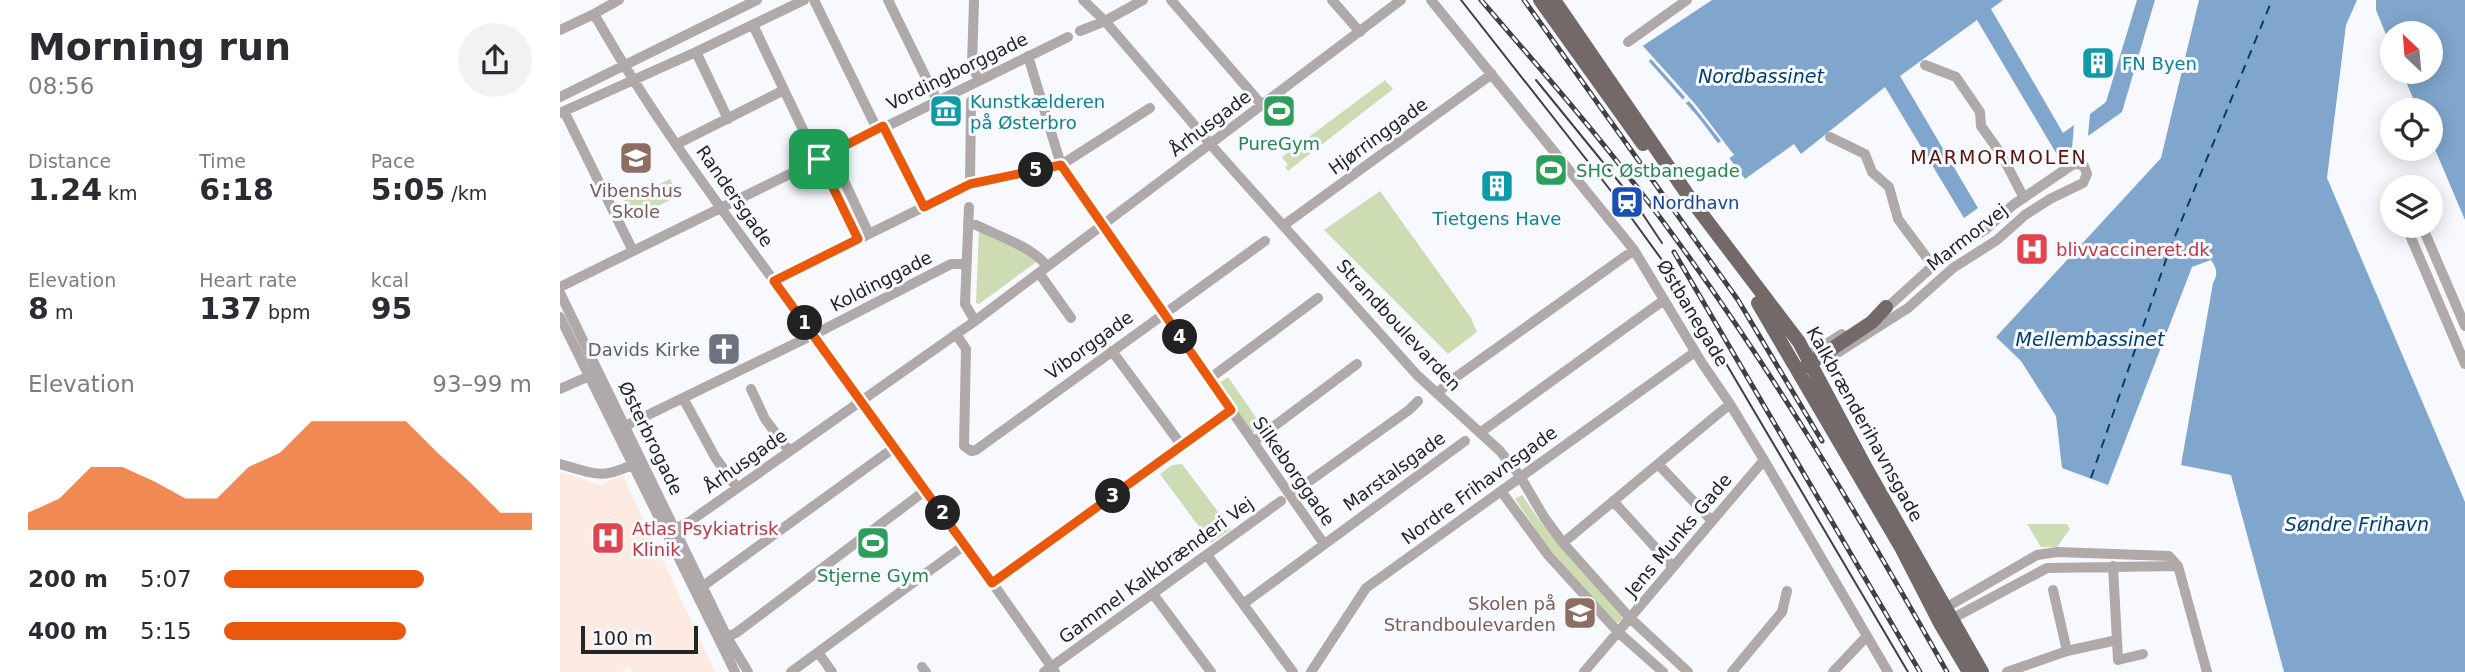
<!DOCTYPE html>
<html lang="en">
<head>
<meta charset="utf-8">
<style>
	body { margin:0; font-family:"DejaVu Sans",sans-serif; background:#f2f2f3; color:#2b2b33; height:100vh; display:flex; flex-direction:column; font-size:26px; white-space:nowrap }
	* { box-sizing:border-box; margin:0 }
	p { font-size:23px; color:#7c7c81 }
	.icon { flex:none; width:38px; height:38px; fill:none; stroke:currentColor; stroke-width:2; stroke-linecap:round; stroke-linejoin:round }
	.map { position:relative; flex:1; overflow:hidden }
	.panel { display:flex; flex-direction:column; background:#fff; width:560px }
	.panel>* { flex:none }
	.needle { width:46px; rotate:334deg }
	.fabs { position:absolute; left:1820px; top:21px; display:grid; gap:14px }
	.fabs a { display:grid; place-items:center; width:63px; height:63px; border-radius:50%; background:#fff; box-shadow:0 4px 18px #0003; font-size:35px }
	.scale { position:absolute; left:21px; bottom:18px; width:117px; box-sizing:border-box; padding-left:7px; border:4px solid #242528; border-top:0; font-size:19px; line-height:24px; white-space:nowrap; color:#242528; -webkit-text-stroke:5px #f7f9ff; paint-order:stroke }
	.pin { position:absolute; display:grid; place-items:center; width:60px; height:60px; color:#fff; margin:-30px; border-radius:14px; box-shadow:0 4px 10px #0006 }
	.km { position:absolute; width:35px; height:35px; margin:-18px; border-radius:50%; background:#222; color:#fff; font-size:19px; line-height:35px; text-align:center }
	.round { display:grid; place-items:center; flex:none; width:74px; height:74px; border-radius:37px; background:#f2f2f3 }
	.head { display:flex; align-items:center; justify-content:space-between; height:119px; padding:0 28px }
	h1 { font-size:38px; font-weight:700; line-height:52px }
	.metrics { display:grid; grid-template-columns:repeat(3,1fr); gap:10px; height:119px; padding:7px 28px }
	.metrics div { display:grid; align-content:center }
	.metrics b { font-size:30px; font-weight:700 }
	.metrics small { font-size:19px; font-weight:400 }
	.metrics p { font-size:19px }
	.chart { height:196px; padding:14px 28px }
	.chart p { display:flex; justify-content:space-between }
	.chart svg { width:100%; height:126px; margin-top:7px; fill:#ea580c; opacity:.7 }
	ul { padding:0 28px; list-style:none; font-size:23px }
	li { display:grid; grid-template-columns:112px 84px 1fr; align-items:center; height:52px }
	li i { height:18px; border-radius:9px; background:#ea580c }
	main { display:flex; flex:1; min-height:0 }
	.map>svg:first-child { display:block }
	.commercial { fill:#fdebe1 }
	.green { fill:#cedcb4 }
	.water { fill:#80a6ce }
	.pier { fill:#f7f9ff }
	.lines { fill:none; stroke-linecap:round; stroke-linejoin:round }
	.ferry { stroke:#003e6f; stroke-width:2; stroke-dasharray:9 7; stroke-linecap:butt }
	.minor { stroke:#afaaa9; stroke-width:10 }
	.major { stroke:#726968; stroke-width:14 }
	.tram { stroke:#404144; stroke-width:2 }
	.rail-casing { stroke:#404144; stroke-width:5 }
	.rail { stroke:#f7f9ff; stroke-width:2.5; stroke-dasharray:8; stroke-linecap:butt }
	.route-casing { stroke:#fff; stroke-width:14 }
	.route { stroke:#ea580c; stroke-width:9 }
	.labels { text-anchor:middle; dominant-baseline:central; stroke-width:6; stroke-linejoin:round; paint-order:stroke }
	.culture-label { font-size:18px; fill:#0d838f; stroke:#f7f9ff; text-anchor:start }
	.street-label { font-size:18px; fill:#242528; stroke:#f7f9ff }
	.leisure-label { font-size:18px; fill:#27864d; stroke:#f7f9ff }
	.education-label { font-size:18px; fill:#785e54; stroke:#f7f9ff }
	.transit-label { font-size:18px; fill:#164399; stroke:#f7f9ff; text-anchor:start }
	.health-label { font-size:18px; fill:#be3a42; stroke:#f7f9ff; text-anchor:start }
	.worship-label { font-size:18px; fill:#5b616d; stroke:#f7f9ff; text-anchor:end }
	.water-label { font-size:19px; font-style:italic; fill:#003e6f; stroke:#f7f9ff }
	.neighbourhood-label { font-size:19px; letter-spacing:2px; fill:#59160a; stroke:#f7f9ff }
</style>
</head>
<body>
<main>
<section class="panel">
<div class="head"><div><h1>Morning run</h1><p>08:56</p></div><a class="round"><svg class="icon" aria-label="share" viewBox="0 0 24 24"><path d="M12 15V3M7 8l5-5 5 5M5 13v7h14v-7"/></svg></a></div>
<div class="metrics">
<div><p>Distance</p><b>1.24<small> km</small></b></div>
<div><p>Time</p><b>6:18</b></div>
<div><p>Pace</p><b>5:05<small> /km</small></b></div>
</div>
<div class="metrics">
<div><p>Elevation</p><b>8<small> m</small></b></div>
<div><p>Heart rate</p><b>137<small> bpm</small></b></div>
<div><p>kcal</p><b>95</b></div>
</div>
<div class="chart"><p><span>Elevation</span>93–99 m</p>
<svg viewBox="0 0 160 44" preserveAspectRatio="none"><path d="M0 44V38L10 33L20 22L30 22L40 27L50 33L60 33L70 22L80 17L90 6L100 6L110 6L120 6L130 17L140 27L150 38L160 38V44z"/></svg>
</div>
<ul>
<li><b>200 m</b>5:07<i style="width:65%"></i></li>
<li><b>400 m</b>5:15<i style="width:59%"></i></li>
</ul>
</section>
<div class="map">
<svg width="1905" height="672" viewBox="0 0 1905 672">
	<rect width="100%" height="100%" fill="#f7f9ff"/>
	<path class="commercial" d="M0 472 40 485 63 475 155 672H73L70 667 60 672H0Z"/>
	<path class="green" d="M825 80 833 89 728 171 725 167 728 165 722 157Z
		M110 179 119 196 72 218 63 201Z
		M820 191 911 318 917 332 888 354 764 230Z
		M419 228 479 260 419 304 416 303Z
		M668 377 702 426 692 433 658 384Z
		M622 464 671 529 651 543 600 474 612 465Z
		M962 495 980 521 1065 617 1056 624 986 545 955 499Z
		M1467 524H1507L1510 529 1497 547H1481Z"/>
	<path class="water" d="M1152 0H1443L1431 9 1503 133 1514 125 1512 148 1499 158 1417 20 1340 76 1418 208 1404 218 1325 87 1241 154 1234 144 1185 179 1139 118 1078 49Z
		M1577 0H1595L1562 112 1528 136 1530 114 1546 102Z
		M1639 0H1797L1786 25 1767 178 1905 502V672H1724L1671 475 1621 465 1653 283C1658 275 1657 268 1651 260L1632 267 1548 485 1502 468 1496 416 1461 361 1436 337 1601 158Z
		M1816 0H1905V220L1871 140V110H1858L1842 72H1871V33H1832V49L1816 10Z"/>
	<path class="pier" d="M1083 46 1136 105 1174 155 1167 160 1156 145 1161 141 1134 107 1129 101 1124 104 1122 101 1125 97 1091 59 1088 62 1077 49Z"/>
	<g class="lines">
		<path class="ferry" d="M1531 478 1609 251 1712 0"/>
		<path class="minor" d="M254 0 317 129
			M328 0 377 100
			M414 0 412 65 419 81
			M523 0 545 21 659 154 857 375 940 451 960 476 984 517 1003 543 1070 618 1128 672
			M611 0 702 105
			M772 0 800 32
			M871 0 1074 250 1142 363 1170 404 1204 460 1328 672
			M32 15 37 19C97 125 172 223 244 322 329 438 413 554 495 672
			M193 25 257 159
			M0 30 32 15 59 0
			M520 31 545 21 583 0
			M1068 42 1127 0
			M136 52 168 119
			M468 56 501 165 764 544
			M1365 65 1396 77 1420 112 1421 126 1441 154 1464 198
			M0 97 197 0
			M4 111 73 251
			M0 113 136 52 244 0
			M323 126 364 207
			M1270 137 1305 154 1312 172 1329 187 1338 219 1373 266
			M117 144 224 90
			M271 153 309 234
			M259 159 298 239
			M410 184 411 101
			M409 207 405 304 415 321
			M408 224 416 225C438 236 471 246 487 266
			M724 225 932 74
			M1846 226 1905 364
			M1862 226 1905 326
			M479 273 511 318
			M214 281 410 184 501 165 590 108
			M0 287 508 37
			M0 293 167 637 188 672
			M0 317 175 672
			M396 334 406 349 404 446 411 451 416 450 705 241
			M552 351 622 446
			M1274 355 1348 308 1393 268 1437 240 1465 215 1490 199 1523 183 1527 174 1524 166 1517 164 1512 165 1453 205 1425 230 1387 253 1331 304 1322 309
			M1247 356 1282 334
			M649 379 758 298
			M0 389 34 374
			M191 389 205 419 229 451
			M877 394 889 382 1074 250
			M123 398 155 457 177 488
			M59 429 259 332 391 264H405
			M921 432 1104 300
			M693 442 797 364
			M0 464C39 475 42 480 80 461
			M1098 464 1152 521
			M941 491 988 555 1058 632 1103 672
			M730 495 849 410 858 401
			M1053 501 1113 567
			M115 529 129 522 415 321 841 0
			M1003 543 1170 404
			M647 555 733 672
			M1553 566 1558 660 1583 654
			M432 583 671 410
			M139 589 335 447
			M1493 590 1507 651
			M593 594 651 672
			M683 604 905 441
			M1380 611 1477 555 1497 552 1609 556 1618 566 1647 672
			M1386 622 1487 568 1618 566
			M162 639 176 633 366 490
			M258 652 272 672
			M362 667 366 672
			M231 672 406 544
			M484 672 721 501
			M751 672 806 588 1135 352
			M1024 672 1204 460
			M1172 672 1222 612 1227 591
			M1273 672 1307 636
			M1447 672 1507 651 1557 640"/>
		<path class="major" d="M980 0 1083 144
			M994 0 1132 201 1239 342 1306 468 1422 672
			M1198 303 1342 549 1381 625 1409 672
			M1246 366 1312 322 1326 307"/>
		<path class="tram" d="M901 0 1062 205 1118 282 1348 672
			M976 80 1072 198 1102 243"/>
		<defs>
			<path id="rail" d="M921 0C975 63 1030 125 1080 191 1196 342 1294 507 1387 672
				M964 0 1178 300 1262 441
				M1114 252 1360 672"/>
		</defs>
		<use href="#rail" class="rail-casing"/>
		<use href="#rail" class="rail"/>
	</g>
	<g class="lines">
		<defs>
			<path id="route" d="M323 126 364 207 410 184 501 165 671 410 432 583 214 281 298 239 259 159Z"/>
		</defs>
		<use href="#route" class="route-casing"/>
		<use href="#route" class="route"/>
	</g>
	<defs>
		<symbol id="building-square" viewBox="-11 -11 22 22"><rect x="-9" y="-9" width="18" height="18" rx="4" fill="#0f9aa8" stroke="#f7f9ff"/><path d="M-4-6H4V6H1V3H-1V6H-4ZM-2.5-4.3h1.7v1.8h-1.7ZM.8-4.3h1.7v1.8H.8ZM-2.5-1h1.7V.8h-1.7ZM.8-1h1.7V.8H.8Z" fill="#fff"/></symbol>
		<symbol id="museum-square" viewBox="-11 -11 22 22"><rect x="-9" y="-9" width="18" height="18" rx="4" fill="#0f9aa8" stroke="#f7f9ff"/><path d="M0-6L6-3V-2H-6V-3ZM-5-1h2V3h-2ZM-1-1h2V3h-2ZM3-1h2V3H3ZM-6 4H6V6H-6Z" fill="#fff"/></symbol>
		<symbol id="stadium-square" viewBox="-11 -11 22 22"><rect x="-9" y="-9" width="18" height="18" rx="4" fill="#2e9e5b" stroke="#f7f9ff"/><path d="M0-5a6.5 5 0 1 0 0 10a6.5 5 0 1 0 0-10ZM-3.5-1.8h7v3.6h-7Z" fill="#fff"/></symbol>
		<symbol id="school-square" viewBox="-11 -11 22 22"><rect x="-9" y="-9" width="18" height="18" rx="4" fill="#8d6e63" stroke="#f7f9ff"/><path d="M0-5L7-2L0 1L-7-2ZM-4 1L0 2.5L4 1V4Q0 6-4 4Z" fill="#fff"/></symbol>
		<symbol id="station-square" viewBox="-11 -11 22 22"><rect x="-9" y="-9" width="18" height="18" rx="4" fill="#1a4fb4" stroke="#f7f9ff"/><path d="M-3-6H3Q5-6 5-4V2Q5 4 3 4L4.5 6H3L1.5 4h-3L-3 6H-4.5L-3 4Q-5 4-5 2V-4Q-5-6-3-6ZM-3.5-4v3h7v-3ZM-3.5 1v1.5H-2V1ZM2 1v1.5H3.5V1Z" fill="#fff"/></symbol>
		<symbol id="hospital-square" viewBox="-11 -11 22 22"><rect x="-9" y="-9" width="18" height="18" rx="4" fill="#e0444e" stroke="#f7f9ff"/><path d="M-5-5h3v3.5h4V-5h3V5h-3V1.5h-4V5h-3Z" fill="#fff"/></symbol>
		<symbol id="church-square" viewBox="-11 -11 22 22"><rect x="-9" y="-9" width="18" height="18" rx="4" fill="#6b7280" stroke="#f7f9ff"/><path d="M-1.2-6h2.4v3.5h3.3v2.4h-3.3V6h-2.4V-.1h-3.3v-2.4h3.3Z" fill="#fff"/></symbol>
	</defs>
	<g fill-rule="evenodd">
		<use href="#building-square" x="1519" y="44" width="38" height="38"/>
		<use href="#museum-square" x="367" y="92" width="38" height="38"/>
		<use href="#stadium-square" x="700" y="92" width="38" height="38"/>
		<use href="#school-square" x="57" y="139" width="38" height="38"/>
		<use href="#stadium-square" x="972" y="151" width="38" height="38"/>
		<use href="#building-square" x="918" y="167" width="38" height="38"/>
		<use href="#station-square" x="1048" y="183" width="38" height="38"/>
		<use href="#hospital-square" x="1453" y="230" width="38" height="38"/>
		<use href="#church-square" x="145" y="330" width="38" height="38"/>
		<use href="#hospital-square" x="29" y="519" width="38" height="38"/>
		<use href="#stadium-square" x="294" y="524" width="38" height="38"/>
		<use href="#school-square" x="1001" y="594" width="38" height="38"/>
	</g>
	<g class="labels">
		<g class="culture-label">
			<text x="1562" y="63">FN Byen</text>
			<text x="410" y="101">Kunstkælderen<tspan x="410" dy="21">på Østerbro</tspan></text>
			<text x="937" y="218" text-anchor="middle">Tietgens Have</text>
		</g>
		<g class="street-label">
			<text transform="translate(397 71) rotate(-26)">Vordingborggade</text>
			<text transform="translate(650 123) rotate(-37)">Århusgade</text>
			<text transform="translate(818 136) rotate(-36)">Hjørringgade</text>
			<text transform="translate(175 196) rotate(55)">Randersgade</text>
			<text transform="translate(1407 237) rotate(-38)">Marmorvej</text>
			<text transform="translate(321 281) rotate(-27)">Koldinggade</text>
			<text transform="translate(1133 313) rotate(59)">Østbanegade</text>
			<text transform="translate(839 325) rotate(47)">Strandboulevarden</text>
			<text transform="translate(529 345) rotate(-36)">Viborggade</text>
			<text transform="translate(1305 424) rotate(61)">Kalkbrænderihavnsgade</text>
			<text transform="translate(91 438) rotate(64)">Østerbrogade</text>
			<text transform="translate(185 461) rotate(-35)">Århusgade</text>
			<text transform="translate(734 471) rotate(55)">Silkeborggade</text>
			<text transform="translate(834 471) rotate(-36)">Marstalsgade</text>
			<text transform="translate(919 485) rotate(-36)">Nordre Frihavnsgade</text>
			<text transform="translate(1118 535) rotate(-50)">Jens Munks Gade</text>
			<text transform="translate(596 570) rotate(-36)">Gammel Kalkbrænderi Vej</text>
		</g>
		<g class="leisure-label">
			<text x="719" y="143">PureGym</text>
			<text x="1016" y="170" text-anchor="start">SHC Østbanegade</text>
			<text x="313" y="575">Stjerne Gym</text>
		</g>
		<g class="education-label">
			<text x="76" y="190">Vibenshus<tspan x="76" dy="21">Skole</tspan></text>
			<text x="996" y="603" text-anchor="end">Skolen på<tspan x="996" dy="21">Strandboulevarden</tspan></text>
		</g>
		<g class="transit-label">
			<text x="1092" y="202">Nordhavn</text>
		</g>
		<g class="health-label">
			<text x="1496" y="249">blivvaccineret.dk</text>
			<text x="72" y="528">Atlas Psykiatrisk<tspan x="72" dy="21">Klinik</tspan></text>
		</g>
		<g class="worship-label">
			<text x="140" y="349">Davids Kirke</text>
		</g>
		<g class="water-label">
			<text x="1201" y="76">Nordbassinet</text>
			<text x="1530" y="339">Mellembassinet</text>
			<text x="1797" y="524">Søndre Frihavn</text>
		</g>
		<g class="neighbourhood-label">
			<text x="1439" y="157">MARMORMOLEN</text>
		</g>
	</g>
</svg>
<div class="fabs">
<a><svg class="needle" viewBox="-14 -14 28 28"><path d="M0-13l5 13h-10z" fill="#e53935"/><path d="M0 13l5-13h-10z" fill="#7c7c81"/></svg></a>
<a><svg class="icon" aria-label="locate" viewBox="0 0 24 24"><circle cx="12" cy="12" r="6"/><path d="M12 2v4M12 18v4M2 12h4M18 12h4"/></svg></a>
<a><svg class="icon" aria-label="layers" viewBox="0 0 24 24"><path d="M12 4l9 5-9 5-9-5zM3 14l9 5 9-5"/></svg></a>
</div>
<div class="scale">100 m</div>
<div class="pin" style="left:259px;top:159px;background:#1e9e55"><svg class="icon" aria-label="arrive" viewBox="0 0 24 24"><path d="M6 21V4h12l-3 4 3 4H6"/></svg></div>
<b class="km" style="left:245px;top:323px">1</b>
<b class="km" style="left:383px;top:513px">2</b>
<b class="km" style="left:553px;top:496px">3</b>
<b class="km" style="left:620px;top:337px">4</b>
<b class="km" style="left:476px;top:170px">5</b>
</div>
</main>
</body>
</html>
